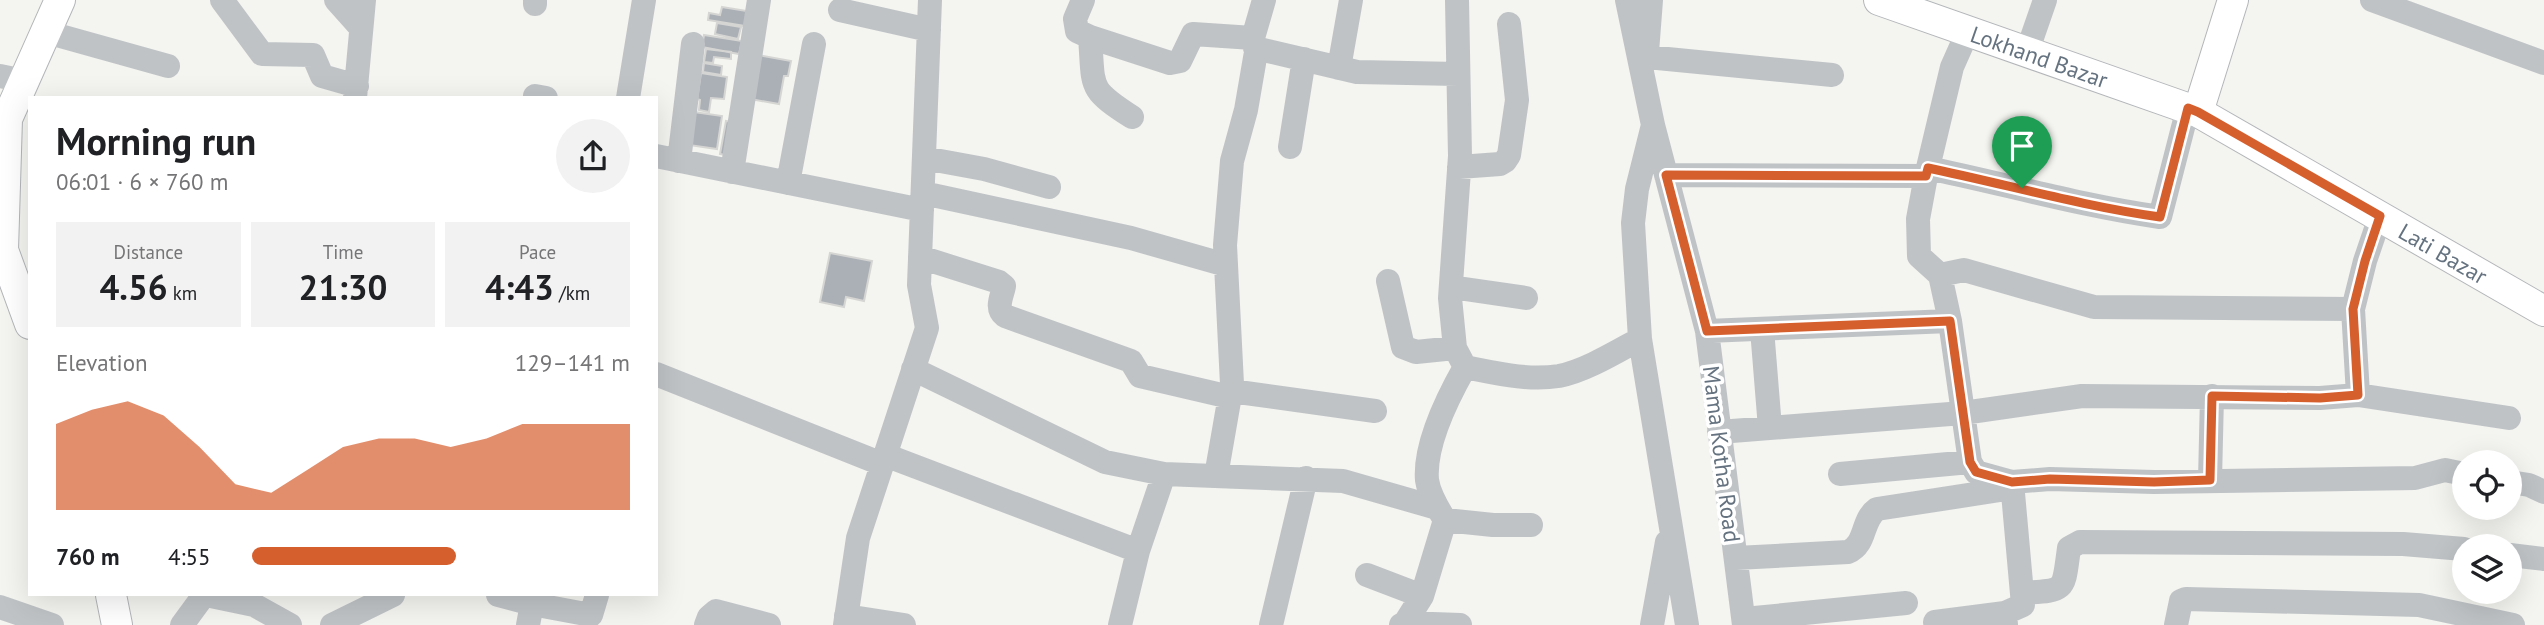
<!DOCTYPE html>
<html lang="en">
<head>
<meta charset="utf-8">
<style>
	body { margin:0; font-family:"PT Sans",sans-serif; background:#f2f2f2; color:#202124; height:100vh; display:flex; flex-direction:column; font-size:26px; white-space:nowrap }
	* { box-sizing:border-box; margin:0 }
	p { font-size:23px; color:#757577 }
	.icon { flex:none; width:38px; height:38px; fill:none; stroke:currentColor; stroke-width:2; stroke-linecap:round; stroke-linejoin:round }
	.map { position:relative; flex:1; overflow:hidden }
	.sheet { position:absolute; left:28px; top:96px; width:630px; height:500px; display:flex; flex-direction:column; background:#fff; border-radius:0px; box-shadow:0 7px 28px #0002 }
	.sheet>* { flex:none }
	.tools { position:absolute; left:2452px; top:450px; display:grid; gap:14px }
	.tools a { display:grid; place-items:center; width:70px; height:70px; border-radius:50%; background:#fff; box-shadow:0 7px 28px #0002; font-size:35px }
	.pin { position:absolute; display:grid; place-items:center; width:60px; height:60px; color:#fff; margin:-72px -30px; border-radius:50% 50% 50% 0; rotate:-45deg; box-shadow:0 0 7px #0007 }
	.pin .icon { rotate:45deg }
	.round { display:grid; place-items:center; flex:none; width:74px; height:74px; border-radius:37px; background:#f2f2f2 }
	.head { display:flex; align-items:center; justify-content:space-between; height:119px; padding:0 28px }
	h1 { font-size:38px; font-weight:800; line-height:52px }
	.metrics { display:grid; grid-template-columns:repeat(3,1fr); gap:10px; height:119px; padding:7px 28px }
	.metrics div { display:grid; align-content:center; border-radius:0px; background:#f2f2f2; text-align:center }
	.metrics b { font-size:35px; font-weight:800 }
	.metrics small { font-size:19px; font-weight:400 }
	.metrics p { font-size:19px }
	.chart { height:196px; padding:14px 28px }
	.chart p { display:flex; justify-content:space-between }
	.chart svg { width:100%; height:126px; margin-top:7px; fill:#d65f2e; opacity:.7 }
	ul { padding:0 28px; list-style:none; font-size:23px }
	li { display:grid; grid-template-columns:112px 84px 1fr; align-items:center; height:52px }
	li i { height:18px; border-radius:9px; background:#d65f2e }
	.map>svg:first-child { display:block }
	.building { fill:#abb0b6; stroke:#d5d5d3; stroke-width:2 }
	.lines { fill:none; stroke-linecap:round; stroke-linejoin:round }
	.major-casing { stroke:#b3b6b9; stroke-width:32 }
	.minor { stroke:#bfc3c6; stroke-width:24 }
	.major { stroke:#fff; stroke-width:30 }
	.route-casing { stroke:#fff; stroke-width:14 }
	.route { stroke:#d65f2e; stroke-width:9 }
	.labels { text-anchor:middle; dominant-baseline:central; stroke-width:7; stroke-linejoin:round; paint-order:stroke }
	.street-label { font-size:23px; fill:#65727f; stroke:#fff }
</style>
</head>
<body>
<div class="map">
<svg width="2544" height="625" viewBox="0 0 2544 625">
	<rect width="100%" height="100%" fill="#f4f4f0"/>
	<path class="building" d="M722 7 753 12 751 27 708 20 709 13 720 15Z
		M717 23 741 27 738 39 715 34Z
		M704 35 742 41 739 54 702 47Z
		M706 49 731 52V59L714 57 713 63 704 62Z
		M758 55 791 61 788 76H784L779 104 750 99Z
		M704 63 722 66 721 75 703 72Z
		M701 73 727 77 724 99 711 98 709 112 699 110 700 100 697 99Z
		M694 112 722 116 717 149 689 145Z
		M726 121 737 123 731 156 720 154Z
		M830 253 872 261 864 301 846 297 844 307 820 302Z"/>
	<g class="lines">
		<defs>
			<g id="major">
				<path id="s1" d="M1879 0 2198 112 2544 311"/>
				<path d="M2198 112 2233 0"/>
				<path d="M30 324 3 250 7 119 60 0"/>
				<path d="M111 595 117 625"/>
			</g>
		</defs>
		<use href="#major" class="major-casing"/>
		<path class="minor" d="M222 0 262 54 313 55 322 76 357 86
			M336 0 361 28
			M1083 0 1075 19 1077 31 1090 37 1170 63 1180 61 1193 34 1253 38
			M1457 0 1460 156 1450 298 1455 348 1465 367C1496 373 1527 381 1559 376 1585 371 1616 352 1640 339L1633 223 1637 189 1653 125
			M1627 0 1653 125 1707 331 1744 625
			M2372 0 2544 63
			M535 4V0
			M840 10 929 30
			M1968 31 1952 67 1926 176 1918 219 1919 256 1940 275 1950 321 1970 462 1976 472 2012 482 2023 605 2005 613 2006 625
			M46 32 168 66
			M1090 37C1094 88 1087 88 1132 117
			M1255 48 1357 72 1458 74
			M1647 52 1651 0
			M2027 52 2045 0
			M1647 57 1832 75
			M1339 68 1351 0
			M0 76 24 81
			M535 96 546 98
			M355 98 364 0
			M628 98 644 0
			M1290 147 1304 59
			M656 156 922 210
			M924 158 984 169 1049 187
			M679 161 693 44
			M1459 167 1500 164 1505 161 1509 155 1517 100 1509 24
			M1928 168C2005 184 2082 206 2160 217L2188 108
			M732 172 759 0
			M1666 175 1926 176
			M788 183 814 44
			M923 193 1131 238 1226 265
			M920 257 999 282 1004 286C1002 297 995 308 1005 316L1131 361 1140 376 1230 397
			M1940 275 1964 270 2094 307 2353 309
			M1388 281 1403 347 1416 352 1455 348
			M1451 287 1526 298
			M1762 329 1770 428
			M1707 331 1950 321
			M1640 339 1687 625
			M913 369 1105 462 1164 474 1343 481 1437 508
			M656 374 882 464
			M1231 391 1375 411
			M2358 395 2509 418
			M1719 432 1963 413 2082 396 2320 398 2358 395 2353 309 2365 261 2380 217
			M885 455 1138 551 1164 474
			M1840 474 1970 462
			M1216 476 1232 384 1225 245 1232 161 1246 110 1256 52 1253 38 1264 0
			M2210 480 2212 396
			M2012 482 2050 479 2154 482 2415 478 2445 470 2464 474
			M2510 482 2529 485 2544 492
			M1445 520 1493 525H1531
			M2510 555 2544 559
			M1736 558 1848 552C1867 544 1861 520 1877 509L2013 488
			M1367 575 1422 596
			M2022 593C2067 590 2063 592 2069 548L2080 542 2403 544 2464 549
			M206 595 254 605 290 625
			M498 595 532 604
			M0 607 52 625
			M846 616 904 625
			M1744 619 1906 603
			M1935 622 2005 613
			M1405 623 1460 625
			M182 625 204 595
			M332 625 393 595
			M528 625 532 604 591 615 597 595
			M706 625 709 617 716 611 769 625
			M845 625 858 538 927 328 919 285 930 0
			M1120 625 1138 551
			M1271 625 1306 478
			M1401 625 1405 623 1422 596 1445 520C1438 509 1429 494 1427 480 1424 444 1448 397 1465 367
			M1652 625 1667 542
			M2176 625 2181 601 2186 599 2419 605 2513 625"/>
		<use href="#major" class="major"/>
	</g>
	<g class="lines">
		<defs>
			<path id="route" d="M2188 108 2198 112 2380 216 2365 261 2353 309 2358 395 2320 398 2212 396 2210 480 2154 482 2050 479 2012 482 1976 472 1970 462 1950 321 1707 331 1666 175 1926 176 1928 168C2005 184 2082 206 2160 217Z"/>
		</defs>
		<use href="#route" class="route-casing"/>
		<use href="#route" class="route"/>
	</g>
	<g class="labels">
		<g class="street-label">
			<text stroke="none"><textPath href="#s1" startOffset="170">Lokhand Bazar</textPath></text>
			<text stroke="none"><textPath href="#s1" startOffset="621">Lati Bazar</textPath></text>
			<text transform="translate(1722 454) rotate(83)">Mama Kotha Road</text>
		</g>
	</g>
</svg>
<div class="tools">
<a><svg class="icon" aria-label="locate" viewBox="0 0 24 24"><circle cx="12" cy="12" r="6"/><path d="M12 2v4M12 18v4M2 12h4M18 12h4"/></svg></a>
<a><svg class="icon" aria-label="layers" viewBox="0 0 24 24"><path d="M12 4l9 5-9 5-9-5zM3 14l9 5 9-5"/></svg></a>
</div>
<div class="pin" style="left:2022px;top:188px;background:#1e9e55"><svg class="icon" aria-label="arrive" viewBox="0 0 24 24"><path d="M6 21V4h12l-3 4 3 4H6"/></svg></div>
<section class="sheet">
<div class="head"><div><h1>Morning run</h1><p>06:01 · 6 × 760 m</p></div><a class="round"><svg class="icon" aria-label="share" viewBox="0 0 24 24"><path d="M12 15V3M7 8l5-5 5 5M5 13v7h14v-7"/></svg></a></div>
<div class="metrics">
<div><p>Distance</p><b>4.56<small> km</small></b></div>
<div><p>Time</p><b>21:30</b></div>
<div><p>Pace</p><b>4:43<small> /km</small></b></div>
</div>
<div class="chart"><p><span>Elevation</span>129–141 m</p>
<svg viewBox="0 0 160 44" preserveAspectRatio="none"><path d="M0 44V14L10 9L20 6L30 11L40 22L50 35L60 38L70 30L80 22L90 19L100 19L110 22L120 19L130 14L140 14L150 14L160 14V44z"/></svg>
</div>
<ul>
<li><b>760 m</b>4:55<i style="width:54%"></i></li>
</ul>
</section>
</div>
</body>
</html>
